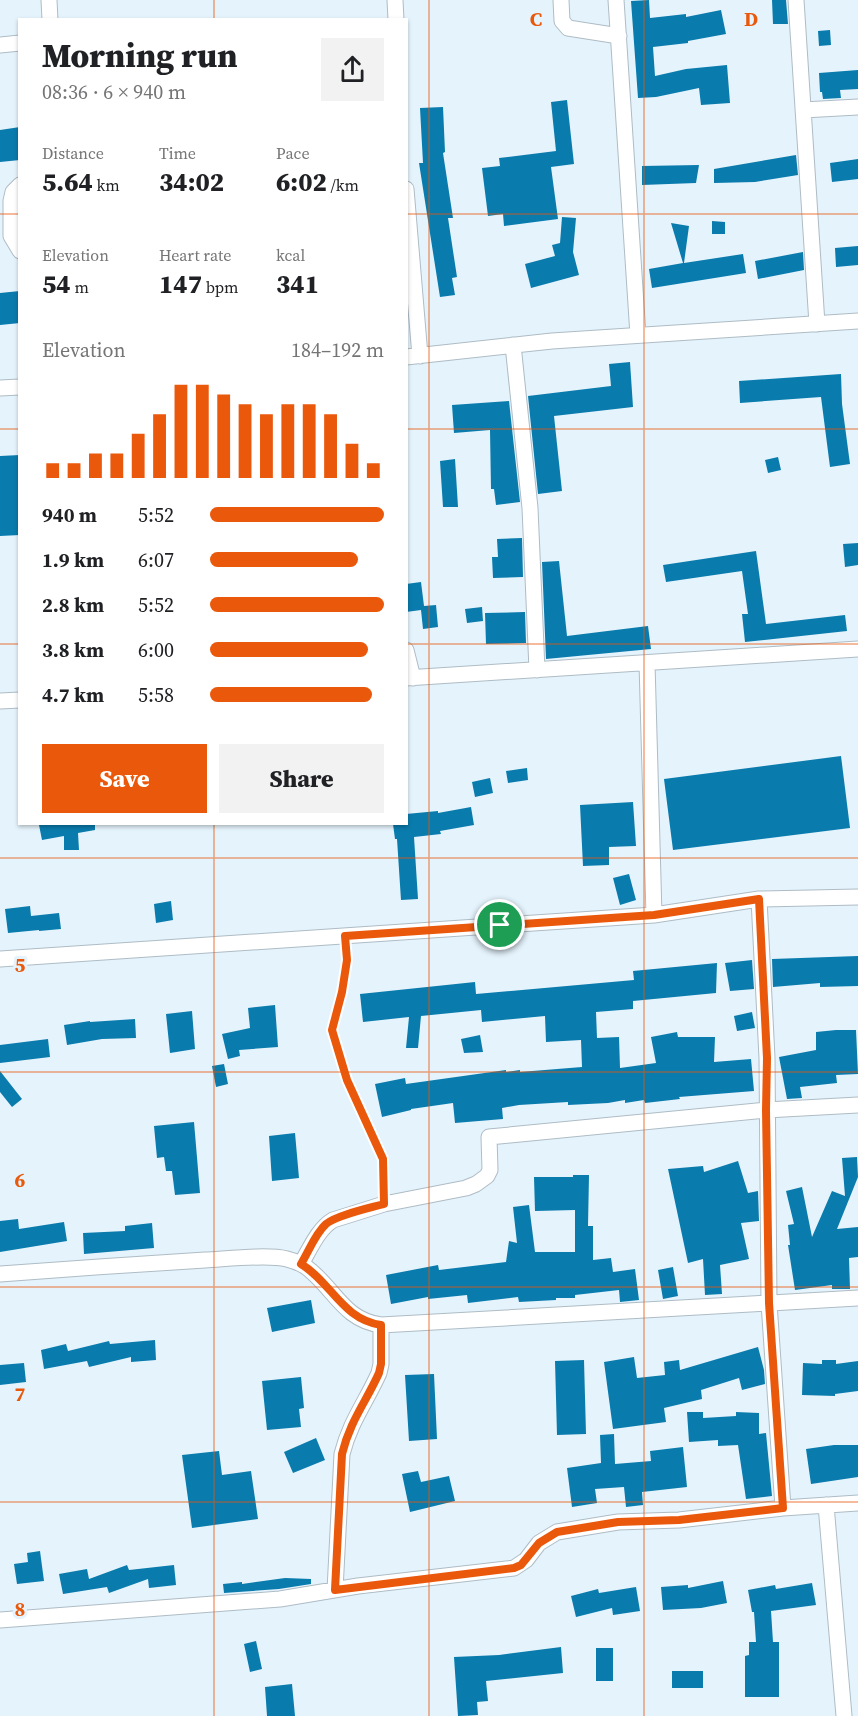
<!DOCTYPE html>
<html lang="en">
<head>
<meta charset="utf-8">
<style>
	body { margin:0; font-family:"Source Serif 4",serif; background:#f2f2f2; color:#202124; height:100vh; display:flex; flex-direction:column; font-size:22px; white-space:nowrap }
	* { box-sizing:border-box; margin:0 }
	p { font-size:20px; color:#757577 }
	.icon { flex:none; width:33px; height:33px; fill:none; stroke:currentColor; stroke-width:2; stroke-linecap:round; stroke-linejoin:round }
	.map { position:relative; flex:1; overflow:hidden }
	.sheet { position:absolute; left:18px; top:18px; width:390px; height:807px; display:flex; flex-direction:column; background:#fff; border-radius:0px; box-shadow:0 2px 4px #0004 }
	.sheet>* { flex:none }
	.pin { position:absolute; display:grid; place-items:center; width:51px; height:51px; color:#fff; margin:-26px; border:3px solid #fff; border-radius:50%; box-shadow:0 2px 6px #0007 }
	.round { display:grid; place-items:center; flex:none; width:63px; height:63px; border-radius:0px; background:#f2f2f2 }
	.head { display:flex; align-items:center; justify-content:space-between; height:102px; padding:0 24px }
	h1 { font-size:33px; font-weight:800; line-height:45px }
	.figures { display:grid; grid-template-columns:repeat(3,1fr); gap:9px; height:102px; padding:6px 24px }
	.figures div { display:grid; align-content:center }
	.figures b { font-size:26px; font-weight:800 }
	.figures small { font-size:16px; font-weight:400 }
	.figures p { font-size:16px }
	.chart { height:168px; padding:12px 24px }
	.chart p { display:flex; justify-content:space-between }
	.chart svg { width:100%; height:108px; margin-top:6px; stroke:#ea580c; stroke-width:6 }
	.cta { display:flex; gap:12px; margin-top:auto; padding:12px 24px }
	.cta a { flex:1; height:69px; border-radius:0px; background:#ea580c; color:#fff; font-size:24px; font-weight:800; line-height:69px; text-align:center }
	.cta a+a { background:#f2f2f2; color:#202124 }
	ul { padding:0 24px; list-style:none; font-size:20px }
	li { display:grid; grid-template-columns:96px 72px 1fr; align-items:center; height:45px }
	li i { height:15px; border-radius:8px; background:#ea580c }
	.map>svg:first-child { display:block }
	.building { fill:#0a7bad }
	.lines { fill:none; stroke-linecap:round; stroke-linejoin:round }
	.street-casing { stroke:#aebcc5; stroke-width:17 }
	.path { stroke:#9ea9b0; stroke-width:3; stroke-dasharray:3 4.5; stroke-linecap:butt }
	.street { stroke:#fff; stroke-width:15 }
	.route-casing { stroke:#fff; stroke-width:12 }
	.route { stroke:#ea580c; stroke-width:8 }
	.grid { fill:none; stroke:#e8590c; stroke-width:1.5; stroke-opacity:0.55 }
	.grid-label { font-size:20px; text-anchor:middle; font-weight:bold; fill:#e8590c; stroke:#e5f3fc; stroke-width:6; stroke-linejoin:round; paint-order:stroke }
</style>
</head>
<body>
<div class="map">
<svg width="858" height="1716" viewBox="0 0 858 1716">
	<rect width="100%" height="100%" fill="#e5f3fc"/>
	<path class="building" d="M649 0 650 18 686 14V17L721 10 726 34 688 41V43L653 47 655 76 686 69 727 65 730 103 701 105 699 88 656 97 638 98 631 1Z
		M772 0H786L788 24H773Z
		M830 30 831 45 819 46 818 31Z
		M858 70V89L840 90 841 98 823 99 822 92H820L819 73Z
		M567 100 574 164 551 167 558 219 504 226 503 214 488 216 482 168 500 166 499 158 556 151 551 102Z
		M443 107 445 152 443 153 453 218H448L457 277 452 278 455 295 440 297 419 163H423L420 108Z
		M20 127V160L0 162V130Z
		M796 155 798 175 755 182 714 183V169Z
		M858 159V179L832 182 830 163Z
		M699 165 696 183 642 185V166Z
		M562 217 576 218 573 252 579 275 531 288 525 264 555 256 552 245 560 243Z
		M712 221 725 222V234H712Z
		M671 223 689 226 684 263 743 254 746 273 652 288 649 269 683 263Z
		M858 246V265L836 267 835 248Z
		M803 252 804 270 758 279 755 261Z
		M20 291V323L0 325V293Z
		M630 362 633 407 554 416 562 491 538 494 528 396 611 386 609 364Z
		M841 374 842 404 850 464 830 467 821 397 740 403 739 381Z
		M509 401 520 502 496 505 494 489H491L490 430 454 433 452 405Z
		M20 455V535L0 536V456Z
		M778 457 781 470 768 473 765 460Z
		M455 459 458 507H443L440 461Z
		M522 538 523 577 493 578 492 557H498L497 539Z
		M858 543V565L845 567 843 544Z
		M756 551 766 624 845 615 847 631 745 642 742 614H748L742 571 666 582 663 565Z
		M559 561 567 636 648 626 651 649 546 659 542 562Z
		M421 582 424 606 436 605 438 627 423 629 421 610 406 612V584Z
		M482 607 483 621 467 623 465 609Z
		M525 612 526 643 486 644 485 613Z
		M841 756 850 828 673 850 664 779Z
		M527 768 528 780 508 783 506 771Z
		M490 778 493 793 475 797 472 782Z
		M633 802 636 846 609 847V865L583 866 580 805Z
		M471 807 474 825 440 831 441 834 414 837 418 899 401 900 397 839H395L393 824H406V814L438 811V813Z
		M48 824H95V830L78 833 79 850H64V836L42 840 39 825Z
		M629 874 636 900 620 905 613 878Z
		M171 901 173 920 156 923 154 904Z
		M30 906 31 916 59 913 61 929 39 931V930L8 933 5 909Z
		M858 956V986L820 987V983L773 987 772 959Z
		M752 960 754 989 730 991 725 963Z
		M717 963 716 993 633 1001V1009L596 1012 597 1038 619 1037 620 1068 656 1063 651 1037 677 1032 678 1037H715L714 1062 751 1059 754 1091 679 1097 680 1099 645 1103 644 1100 625 1103V1100L608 1103 568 1105V1102L519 1105 502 1108 503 1119 455 1123 453 1103 411 1109V1110L382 1117 375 1084 405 1078 406 1084 506 1070V1072L520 1070V1072L582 1067 581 1040 546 1042 545 1016 482 1022 481 1010 421 1016 418 1048H406L409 1017 363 1022 360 994 475 982 476 994 634 980 633 971Z
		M275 1005 278 1047 239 1050 240 1056 228 1059 222 1034 250 1028 248 1008Z
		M192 1011 195 1049 170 1053 166 1014Z
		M752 1012 755 1028 737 1031 734 1016Z
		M135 1019 136 1038 102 1039 67 1045 64 1025 90 1021V1022Z
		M836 1030H856L858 1074 836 1075 837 1083 800 1087 802 1098 787 1099 779 1057 816 1050V1032Z
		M480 1035 483 1052 464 1053 461 1039Z
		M48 1039 50 1057 0 1063V1045Z
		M224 1064 228 1084 216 1087 212 1066Z
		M0 1071 22 1099 12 1107 0 1092Z
		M194 1122 200 1193 175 1195 172 1171H166L164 1157 157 1158 154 1126Z
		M295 1133 299 1178 272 1181 269 1136Z
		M857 1157 858 1177 837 1229 858 1227V1257L849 1258 850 1289H832V1285L795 1290 788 1245H790L788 1225 794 1224 786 1191 802 1187 812 1237 832 1191 845 1196 842 1158Z
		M738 1161 748 1193 758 1191 759 1221 741 1223 749 1259 720 1265 722 1294 705 1295 703 1259 688 1263 668 1169 703 1166 704 1172Z
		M573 1175H589L588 1226H593V1260L611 1258 613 1272 635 1269 639 1300 620 1302 619 1290 575 1295V1298H556V1300L519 1302 518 1297 468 1303 467 1295 428 1299V1297L391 1304 386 1275 438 1265 439 1270 506 1262 509 1241 517 1243 513 1207 529 1205 535 1252H575V1210L535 1211 534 1177H573Z
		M18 1219 19 1229 64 1222 67 1241 0 1252V1221Z
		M152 1223 154 1248 84 1254 83 1233 125 1231V1226Z
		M673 1267 678 1296 663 1299 658 1270Z
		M311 1300 315 1323 272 1332 267 1308Z
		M155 1340 156 1360 131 1362V1357L89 1367 87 1361 44 1369 41 1350 66 1344 68 1351 109 1341 110 1344Z
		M758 1347 764 1370 765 1384 742 1390 739 1378 701 1390 702 1399 664 1408 666 1422 613 1429 604 1362 634 1357 637 1378 665 1375 664 1362 679 1360 680 1370Z
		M584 1360 586 1434 557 1435 555 1361Z
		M822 1360H836V1364L858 1361V1391L835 1394V1396L802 1395 803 1363 822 1364Z
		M24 1363 26 1382 0 1385V1365Z
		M434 1374 437 1439 409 1441 405 1375Z
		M301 1377 304 1408 299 1409 301 1427 267 1430 262 1381Z
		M687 1412H703V1418L736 1416V1412L759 1413V1434L766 1433 772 1496 746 1499 738 1445 718 1446V1440L689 1442Z
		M614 1434 615 1464 651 1461 650 1451 683 1447 687 1487 642 1492 643 1505 626 1507 624 1487 595 1489 597 1503 572 1507 567 1468 601 1463 600 1435Z
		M316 1438 325 1460 293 1473 284 1452Z
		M834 1445H858V1477L811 1484 806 1449Z
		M219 1451 222 1475 251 1471 258 1519 192 1528 182 1455Z
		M418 1471 421 1482 449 1476 455 1501 410 1512 402 1474Z
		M40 1551 44 1581 17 1584 14 1564 28 1562 27 1553Z
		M127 1565 129 1570 174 1565 176 1585 149 1588 148 1579 109 1593 107 1587 63 1594 59 1574 87 1569 89 1579Z
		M285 1578 311 1579V1584L279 1589 224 1593 223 1584 242 1582V1584Z
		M723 1581 727 1603 701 1608 663 1610 661 1587 688 1585V1588Z
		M812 1583 816 1605 771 1611 773 1642H779V1697H745V1656L749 1655V1642H756L754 1612H752L748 1590 775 1585 776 1589Z
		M636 1587 640 1611 613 1615 612 1608 576 1617 571 1596 598 1589 599 1593Z
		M256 1641 262 1669 250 1672 244 1644Z
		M561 1647 563 1673 486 1681 488 1701 477 1702 478 1715 458 1716 454 1657 499 1655Z
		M596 1648H613V1681H596Z
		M672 1671H703V1688H672Z
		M292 1684 295 1716H267L265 1687Z"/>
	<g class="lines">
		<defs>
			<path id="street" d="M49 0 50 20
				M395 0 396 20
				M561 0 562 21 568 28 619 36
				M616 0 638 335
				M796 0 817 324
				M0 45 20 43
				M803 110 858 107
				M20 185 13 192 11 201V236L20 251
				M406 189 420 356
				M513 345 530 508 537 670
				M406 357 552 341 858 321
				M0 388 20 387
				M406 650 413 678
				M647 663 654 915
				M406 678 858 649
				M0 701 20 700
				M759 899 767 1058 769 1303 783 1508
				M0 959 654 915 759 899 858 897
				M301 1264C310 1249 318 1229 333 1220L384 1204 466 1188 476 1184 487 1176 490 1170 489 1137 766 1110 858 1105
				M0 1274C68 1269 137 1264 205 1260 226 1259 268 1254 287 1259 295 1261 305 1265 311 1271 336 1292 345 1320 381 1325L858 1298
				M826 1505 844 1716
				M335 1590 342 1454C350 1422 366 1402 379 1373L381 1364V1325
				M0 1620 280 1599 358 1586 514 1568 526 1560 539 1543 557 1532 618 1522 679 1520 783 1508 858 1503"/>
		</defs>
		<use href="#street" class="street-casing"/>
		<path class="path" d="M346 949 347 960 345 977 332 1030 347 1080 383 1159 384 1189"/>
		<use href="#street" class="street"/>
	</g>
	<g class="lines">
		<defs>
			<path id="route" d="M759 899 767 1058 766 1110 769 1303 783 1508 679 1520 618 1522 557 1532 539 1543 521 1565 514 1568 335 1590 342 1454C350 1421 366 1402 379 1373L381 1364V1325C342 1319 332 1283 301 1264 309 1251 315 1234 326 1224 337 1215 370 1208 384 1204L383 1159 347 1080 332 1030 342 992 347 960 345 936 654 915Z"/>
		</defs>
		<use href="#route" class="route-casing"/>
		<use href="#route" class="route"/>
	</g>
	<path class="grid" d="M214 0V20M429 0V1716M644 0V1716M0 214H20M406 214H858M0 429H20M406 429H858M0 644H20M406 644H858M214 824V1716M0 858H858M0 1072H858M0 1287H858M0 1502H858"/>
	<g class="grid-label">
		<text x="536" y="26">C</text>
		<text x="751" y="26">D</text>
		<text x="20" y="972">5</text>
		<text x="20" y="1187">6</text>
		<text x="20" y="1401">7</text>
		<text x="20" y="1616">8</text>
	</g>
</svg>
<div class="pin" style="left:500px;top:925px;background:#1e9e55"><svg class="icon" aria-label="arrive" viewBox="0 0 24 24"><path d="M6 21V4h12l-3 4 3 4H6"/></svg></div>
<section class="sheet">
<div class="head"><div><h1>Morning run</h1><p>08:36 · 6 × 940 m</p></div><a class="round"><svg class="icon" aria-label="share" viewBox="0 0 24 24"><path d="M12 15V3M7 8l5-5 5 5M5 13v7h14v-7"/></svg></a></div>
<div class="figures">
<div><p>Distance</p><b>5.64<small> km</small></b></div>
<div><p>Time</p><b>34:02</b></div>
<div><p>Pace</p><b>6:02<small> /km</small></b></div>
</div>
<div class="figures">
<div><p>Elevation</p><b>54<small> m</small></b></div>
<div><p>Heart rate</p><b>147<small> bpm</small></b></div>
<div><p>kcal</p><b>341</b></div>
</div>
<div class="chart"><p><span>Elevation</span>184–192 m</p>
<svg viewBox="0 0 160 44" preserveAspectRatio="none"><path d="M5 44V38M15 44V38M25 44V34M35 44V34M45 44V26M55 44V18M65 44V6M75 44V6M85 44V10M95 44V14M105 44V18M115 44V14M125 44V14M135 44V18M145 44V30M155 44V38"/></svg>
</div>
<ul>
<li><b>940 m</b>5:52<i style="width:100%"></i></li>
<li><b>1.9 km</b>6:07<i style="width:85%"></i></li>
<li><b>2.8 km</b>5:52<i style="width:100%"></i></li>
<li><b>3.8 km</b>6:00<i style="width:91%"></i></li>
<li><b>4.7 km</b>5:58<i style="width:93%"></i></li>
</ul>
<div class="cta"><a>Save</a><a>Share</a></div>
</section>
</div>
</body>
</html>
